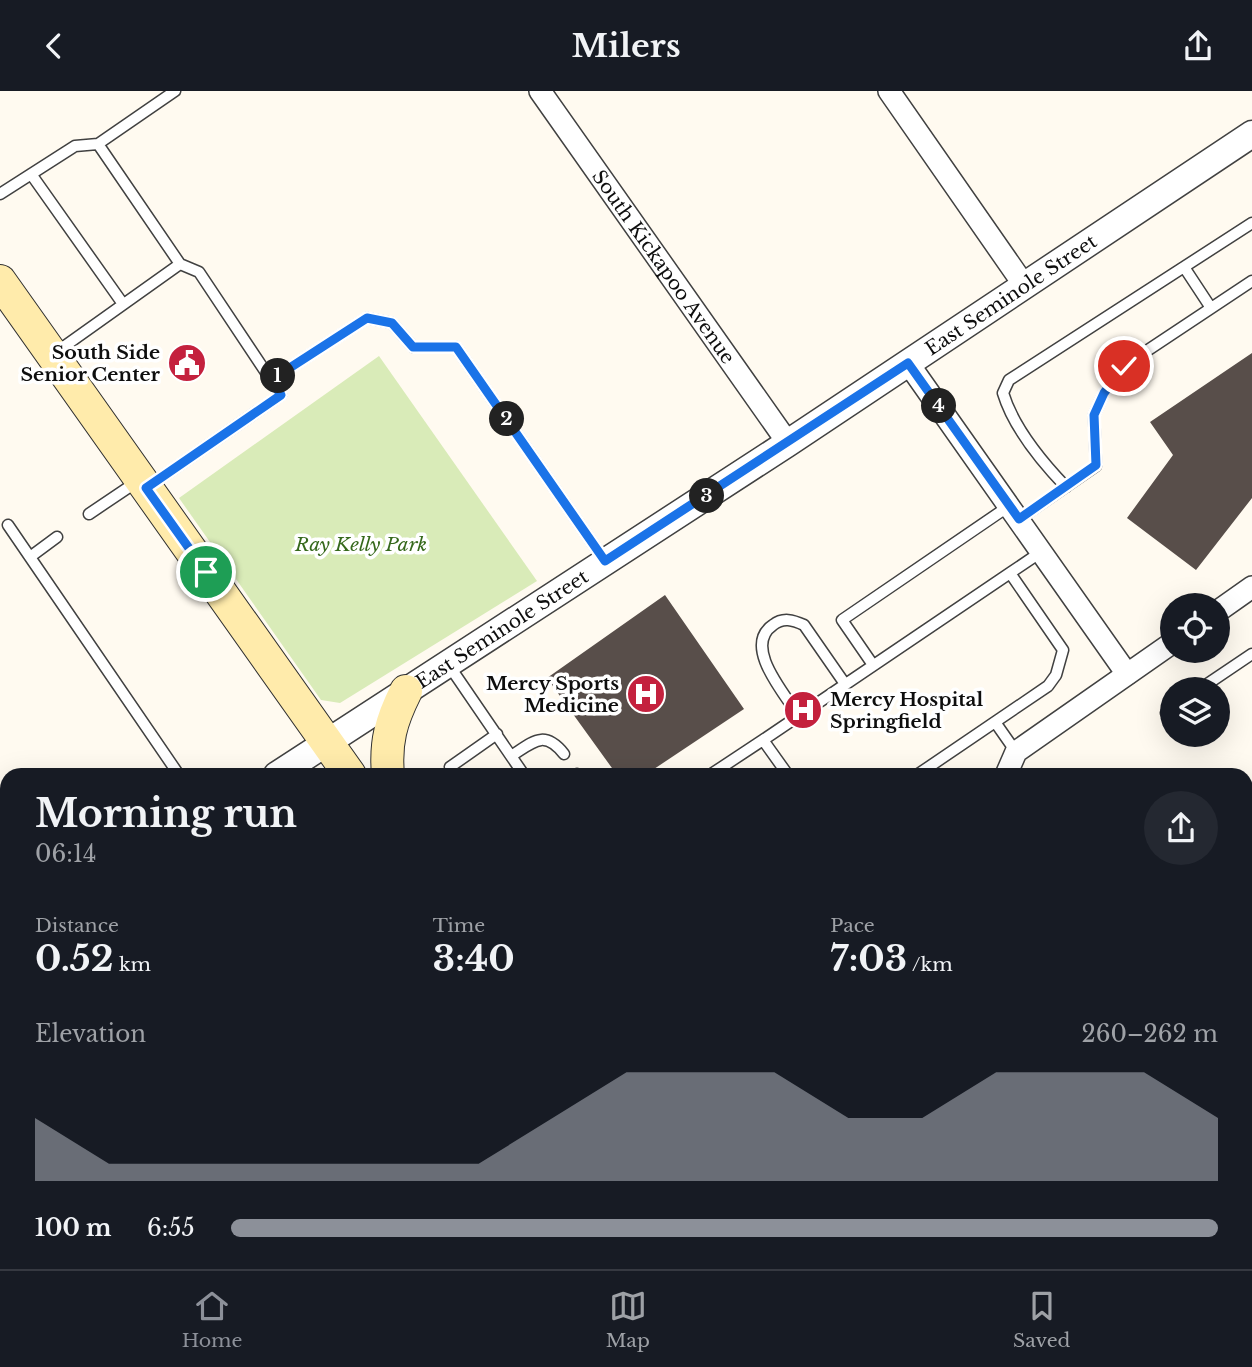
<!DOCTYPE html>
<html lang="en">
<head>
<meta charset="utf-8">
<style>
	body { margin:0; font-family:"Libre Baskerville",serif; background:#242831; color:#f1f3f6; height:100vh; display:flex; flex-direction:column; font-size:26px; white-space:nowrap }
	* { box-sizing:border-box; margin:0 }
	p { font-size:23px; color:#9ea1a6 }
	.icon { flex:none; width:38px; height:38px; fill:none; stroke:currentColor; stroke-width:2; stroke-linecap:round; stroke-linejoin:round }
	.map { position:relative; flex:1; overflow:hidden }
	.details { position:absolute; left:0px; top:677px; width:1253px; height:502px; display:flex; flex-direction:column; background:#171b24; border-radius:21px 21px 0 0; box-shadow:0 7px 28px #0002 }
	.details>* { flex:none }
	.controls { position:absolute; left:1160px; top:502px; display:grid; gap:14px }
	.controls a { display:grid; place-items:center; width:70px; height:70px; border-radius:50%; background:#171b24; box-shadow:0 7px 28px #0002; font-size:35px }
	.pin { position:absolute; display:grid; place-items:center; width:60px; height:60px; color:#fff; margin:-30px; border:4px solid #fff; border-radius:50%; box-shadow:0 2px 7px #0007 }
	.km { position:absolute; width:35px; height:35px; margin:-18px; border-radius:50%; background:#222; color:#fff; font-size:19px; line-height:35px; text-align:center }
	.round { display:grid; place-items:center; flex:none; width:74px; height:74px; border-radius:37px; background:#242831 }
	.head { display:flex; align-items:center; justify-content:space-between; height:119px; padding:0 35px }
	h1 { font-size:38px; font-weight:800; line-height:52px }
	.figures { display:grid; grid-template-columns:repeat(3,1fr); gap:10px; height:119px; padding:7px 35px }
	.figures div { display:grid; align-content:center }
	.figures b { font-size:35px; font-weight:800 }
	.figures small { font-size:19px; font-weight:400 }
	.figures p { font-size:19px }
	.chart { height:196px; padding:14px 35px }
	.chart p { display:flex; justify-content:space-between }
	.chart svg { width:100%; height:126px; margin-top:7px; fill:#8c9099; opacity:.7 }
	ul { padding:0 35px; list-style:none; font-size:23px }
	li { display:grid; grid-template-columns:112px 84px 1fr; align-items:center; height:52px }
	li i { height:18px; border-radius:9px; background:#8c9099 }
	header { display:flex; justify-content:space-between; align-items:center; height:91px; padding:0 35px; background:#171b24; font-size:32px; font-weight:800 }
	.tab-bar { display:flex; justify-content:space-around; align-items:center; height:98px; border-top:2px solid #363941; background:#171b24; font-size:19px; color:#9ea1a6 }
	.tab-bar a { display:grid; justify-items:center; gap:4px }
	.tab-bar .active { color:#8c9099 }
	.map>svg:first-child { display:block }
	.green { fill:#d9ebb8 }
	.building { fill:#584e4a }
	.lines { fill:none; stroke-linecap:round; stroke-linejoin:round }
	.service-casing { stroke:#414141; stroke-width:13 }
	.minor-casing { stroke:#414141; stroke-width:24 }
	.tertiary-casing { stroke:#414141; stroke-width:29 }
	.secondary-casing { stroke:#303030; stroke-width:34 }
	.service { stroke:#fff; stroke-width:10 }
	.minor { stroke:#fff; stroke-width:21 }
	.tertiary { stroke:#fff; stroke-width:26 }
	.secondary { stroke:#ffebab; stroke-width:32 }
	.route-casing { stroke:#fff; stroke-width:14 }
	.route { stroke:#1a73e8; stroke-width:9 }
	.labels { text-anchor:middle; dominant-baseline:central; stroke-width:7; stroke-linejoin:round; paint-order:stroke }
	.street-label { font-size:19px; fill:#0e0e0e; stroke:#fff }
	.poi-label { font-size:19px; font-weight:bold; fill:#0e0e0e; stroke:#fff; text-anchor:end }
	.park-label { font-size:19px; font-style:italic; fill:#36691c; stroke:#fff }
</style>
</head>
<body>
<header><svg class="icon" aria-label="back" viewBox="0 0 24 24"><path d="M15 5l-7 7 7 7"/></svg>Milers<svg class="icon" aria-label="share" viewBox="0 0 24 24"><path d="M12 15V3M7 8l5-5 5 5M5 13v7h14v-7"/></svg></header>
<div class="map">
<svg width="1252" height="1178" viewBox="0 0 1252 1178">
	<rect width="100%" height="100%" fill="#fffaf0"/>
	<path class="green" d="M379 265 537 490 340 612 321 609 179 407Z"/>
	<path class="building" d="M1252 262V407L1196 479 1127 427 1173 364 1150 331Z
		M665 504 744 618 645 684H617L547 587Z"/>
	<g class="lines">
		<defs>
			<path id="service" d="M98 53 175 0
				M31 83 123 213
				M0 103 75 55 98 53 180 173 55 262
				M1184 176 1211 217
				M271 289 367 227 392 232 413 256H456L605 470
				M149 395 281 304 199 181 180 173
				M1066 396C1042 371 1013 335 1003 302L1009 289 1252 132
				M89 423 138 390
				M1019 428 1096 375 1094 324 1104 302 1124 275 1252 190
				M8 434 179 684
				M30 466 57 446
				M1010 482 1041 461
				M448 573 524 684
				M873 574 842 529 1009 415
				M1200 598 1252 563
				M1166 622 1172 618
				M798 624C785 603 742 555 773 534 783 526 793 529 804 534L845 593
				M995 631 1016 661
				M511 665C533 651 544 638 564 663
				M577 683 578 684
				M456 684 450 676 497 643
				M710 684 763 649
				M788 684 763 649 1010 482 1063 559 1056 584 1048 595 917 684
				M1246 1006 1252 1002
				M1246 1147 1252 1143
				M791 1172 795 1178
				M859 1172 862 1178
				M995 1178 1003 1172
				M1201 1178 1209 1172"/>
			<g id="minor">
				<path id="s1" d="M540 0 788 352"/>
				<path d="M889 0 1024 194"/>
				<path d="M908 272 1127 583"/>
				<path d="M1218 520 1252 496"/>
				<path d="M1006 684 1016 661 1172 552"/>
				<path d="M0 735 7 745"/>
				<path d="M67 1178 75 1172"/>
				<path d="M578 1178 586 1172"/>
				<path d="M1096 1178 1098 1172"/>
			</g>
			<g id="tertiary">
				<path id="s2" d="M277 684 788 352 1252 43"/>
				<path d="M0 873 7 868"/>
			</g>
			<path id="secondary" d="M0 190 350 684
				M388 684C385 651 391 630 406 600
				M691 1172 694 1178"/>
		</defs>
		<use href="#service" class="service-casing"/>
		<use href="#minor" class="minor-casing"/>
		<use href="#tertiary" class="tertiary-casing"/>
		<use href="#secondary" class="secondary-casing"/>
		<use href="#service" class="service"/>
		<use href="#minor" class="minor"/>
		<use href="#tertiary" class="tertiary"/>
		<use href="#secondary" class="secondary"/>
	</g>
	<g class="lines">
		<defs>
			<path id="route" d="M206 481 146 397 281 304 271 289 367 227 392 232 413 256H456L605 470 908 272 1019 428 1096 374 1094 324 1104 302 1124 275"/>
		</defs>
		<use href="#route" class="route-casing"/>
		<use href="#route" class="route"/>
	</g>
	<defs>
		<symbol id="civic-disc" viewBox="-11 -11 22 22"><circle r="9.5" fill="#c4213e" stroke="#fff"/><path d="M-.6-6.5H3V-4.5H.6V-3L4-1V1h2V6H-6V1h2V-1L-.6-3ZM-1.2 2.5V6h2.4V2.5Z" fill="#fff"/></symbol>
		<symbol id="hospital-disc" viewBox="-11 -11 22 22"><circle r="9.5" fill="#c4213e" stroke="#fff"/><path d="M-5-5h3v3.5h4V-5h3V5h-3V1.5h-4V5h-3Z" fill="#fff"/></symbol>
	</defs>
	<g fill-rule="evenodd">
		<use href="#civic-disc" x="165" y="250" width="44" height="44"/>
		<use href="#hospital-disc" x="624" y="581" width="44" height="44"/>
		<use href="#hospital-disc" x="781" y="597" width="44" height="44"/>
	</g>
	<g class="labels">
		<g class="street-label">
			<text stroke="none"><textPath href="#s1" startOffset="215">South Kickapoo Avenue</textPath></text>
			<text stroke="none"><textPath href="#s2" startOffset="877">East Seminole Street</textPath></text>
			<text stroke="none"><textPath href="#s2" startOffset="268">East Seminole Street</textPath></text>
		</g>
		<g class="poi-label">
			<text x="160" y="261">South Side<tspan x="160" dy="22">Senior Center</tspan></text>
			<text x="619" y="592">Mercy Sports<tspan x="619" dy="22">Medicine</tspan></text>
			<text x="830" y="608" text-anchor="start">Mercy Hospital<tspan x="830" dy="22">Springfield</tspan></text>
		</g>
		<g class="park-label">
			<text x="361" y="453">Ray Kelly Park</text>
		</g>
	</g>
</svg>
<div class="controls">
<a><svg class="icon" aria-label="locate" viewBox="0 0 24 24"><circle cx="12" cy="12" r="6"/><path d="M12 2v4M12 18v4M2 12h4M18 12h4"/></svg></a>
<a><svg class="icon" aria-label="layers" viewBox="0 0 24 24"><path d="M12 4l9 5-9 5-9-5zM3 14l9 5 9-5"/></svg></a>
</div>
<div class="pin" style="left:206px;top:481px;background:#1e9e55"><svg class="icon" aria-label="arrive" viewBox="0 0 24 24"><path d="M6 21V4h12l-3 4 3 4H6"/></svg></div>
<div class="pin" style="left:1124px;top:275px;background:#d93025"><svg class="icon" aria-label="check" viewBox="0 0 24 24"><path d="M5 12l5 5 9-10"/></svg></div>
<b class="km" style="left:278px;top:285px">1</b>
<b class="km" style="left:507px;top:328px">2</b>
<b class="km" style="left:707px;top:405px">3</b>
<b class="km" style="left:939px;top:315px">4</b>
<section class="details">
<div class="head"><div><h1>Morning run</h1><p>06:14</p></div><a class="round"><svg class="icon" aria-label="share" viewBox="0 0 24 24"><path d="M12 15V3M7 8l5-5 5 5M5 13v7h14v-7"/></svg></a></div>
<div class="figures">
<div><p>Distance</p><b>0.52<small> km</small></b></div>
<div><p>Time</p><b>3:40</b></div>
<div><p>Pace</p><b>7:03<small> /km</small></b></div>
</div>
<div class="chart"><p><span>Elevation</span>260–262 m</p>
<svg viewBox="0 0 160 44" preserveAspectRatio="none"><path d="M0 44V22L10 38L20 38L30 38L40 38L50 38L60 38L70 22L80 6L90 6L100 6L110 22L120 22L130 6L140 6L150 6L160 22V44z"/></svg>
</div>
<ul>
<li><b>100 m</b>6:55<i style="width:100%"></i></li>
</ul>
</section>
</div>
<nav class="tab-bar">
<a class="active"><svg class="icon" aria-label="home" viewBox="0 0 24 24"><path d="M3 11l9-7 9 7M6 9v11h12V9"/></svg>Home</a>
<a><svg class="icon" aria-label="map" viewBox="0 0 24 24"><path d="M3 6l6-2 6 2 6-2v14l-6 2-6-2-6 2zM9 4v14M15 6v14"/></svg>Map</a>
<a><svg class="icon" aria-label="saved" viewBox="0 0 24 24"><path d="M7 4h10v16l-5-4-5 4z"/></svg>Saved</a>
</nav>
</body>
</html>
